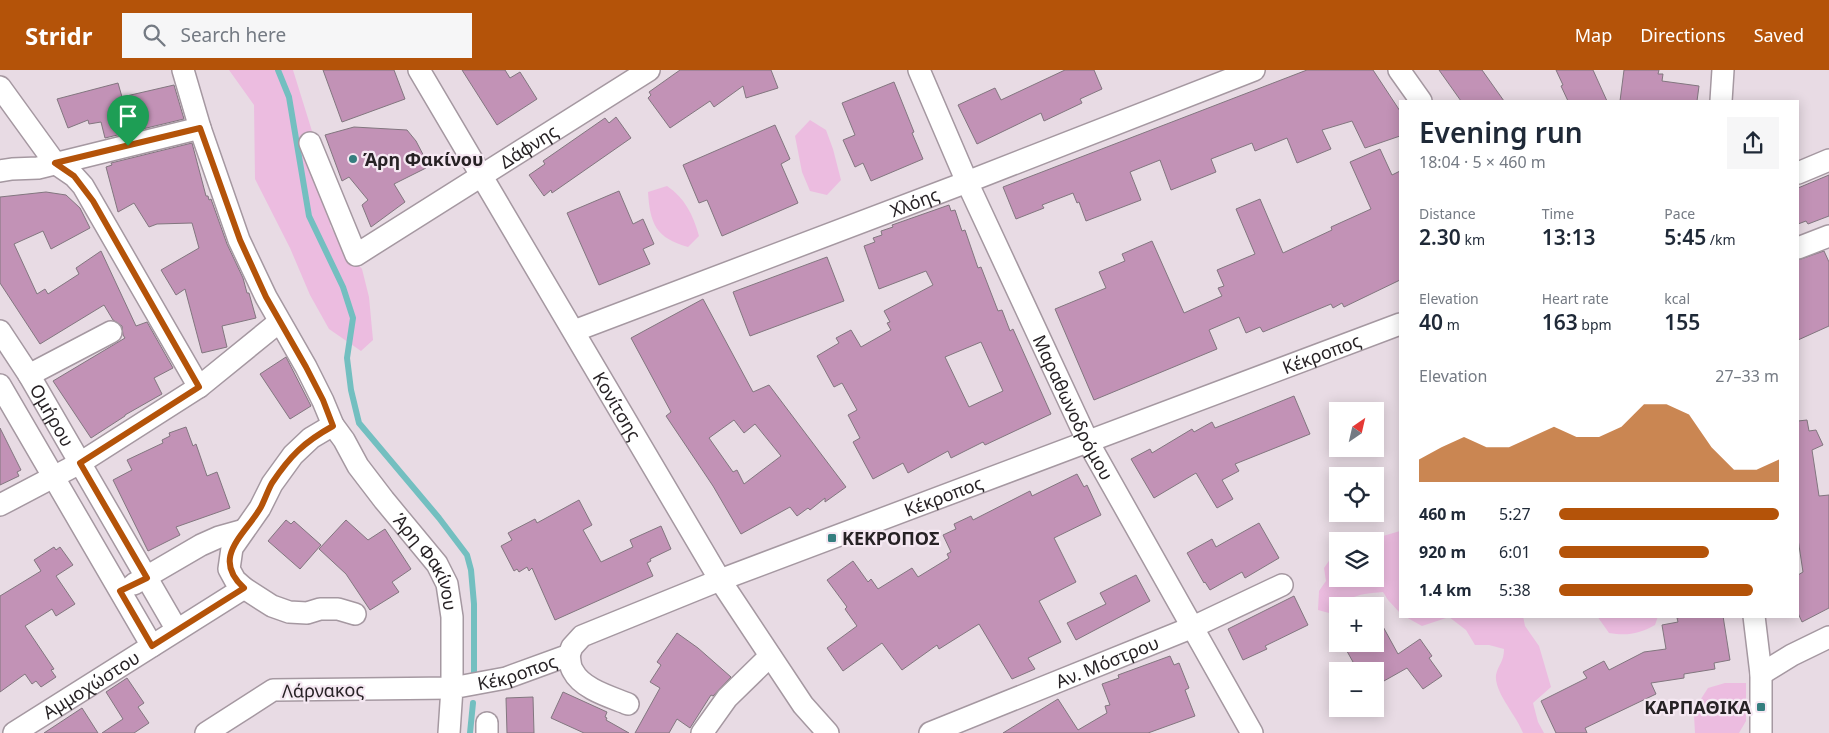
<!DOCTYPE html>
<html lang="en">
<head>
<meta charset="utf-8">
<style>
	body { margin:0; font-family:"Noto Sans",sans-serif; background:#f6f6f7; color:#1f2937; height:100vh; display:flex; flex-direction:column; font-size:19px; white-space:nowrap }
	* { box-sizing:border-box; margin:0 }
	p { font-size:16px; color:#747a83 }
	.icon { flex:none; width:28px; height:28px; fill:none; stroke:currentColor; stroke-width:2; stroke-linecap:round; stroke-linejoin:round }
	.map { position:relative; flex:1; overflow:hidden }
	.sheet { position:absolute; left:1399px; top:30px; width:400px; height:518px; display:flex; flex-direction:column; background:#fff; border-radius:0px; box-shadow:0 2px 12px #0003 }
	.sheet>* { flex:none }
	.needle { width:32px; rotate:34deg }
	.tools { position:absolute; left:1329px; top:332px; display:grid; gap:10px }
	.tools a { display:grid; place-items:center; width:55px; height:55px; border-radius:0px; background:#fff; box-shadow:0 2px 12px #0003; font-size:25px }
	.pin { position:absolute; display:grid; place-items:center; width:42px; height:42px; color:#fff; margin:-51px -21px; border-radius:50% 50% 50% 0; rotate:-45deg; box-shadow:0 0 5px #0007 }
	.pin .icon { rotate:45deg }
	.round { display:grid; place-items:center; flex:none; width:52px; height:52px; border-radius:0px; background:#f6f6f7 }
	.summary { display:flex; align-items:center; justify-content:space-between; height:85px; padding:0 20px }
	h1 { font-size:28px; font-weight:600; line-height:38px }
	.figures { display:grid; grid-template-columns:repeat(3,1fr); gap:8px; height:85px; padding:5px 20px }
	.figures div { display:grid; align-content:center }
	.figures b { font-size:21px; font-weight:600 }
	.figures small { font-size:14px; font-weight:400 }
	.figures p { font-size:14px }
	.chart { height:140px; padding:10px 20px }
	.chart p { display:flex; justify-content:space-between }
	.chart svg { width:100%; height:90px; margin-top:5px; fill:#b45309; opacity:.7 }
	ul { padding:0 20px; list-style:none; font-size:16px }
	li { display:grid; grid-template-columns:80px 60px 1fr; align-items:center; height:38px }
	li i { height:12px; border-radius:6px; background:#b45309 }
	header { display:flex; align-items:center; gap:30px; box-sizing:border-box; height:70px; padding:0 25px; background:#b45309; color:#fff }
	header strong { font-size:24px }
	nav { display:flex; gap:28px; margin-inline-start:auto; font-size:18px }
	.search { width:350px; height:45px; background:#f6f6f7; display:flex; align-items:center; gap:12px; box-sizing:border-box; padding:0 18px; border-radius:0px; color:#747a83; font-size:19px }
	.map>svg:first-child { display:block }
	.green { fill:#ecbce0 }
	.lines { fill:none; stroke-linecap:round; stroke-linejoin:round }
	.stream { stroke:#73bfc0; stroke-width:6 }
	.building { fill:#c292b6; stroke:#82767f; fill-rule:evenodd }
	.minor-casing { stroke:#a598a1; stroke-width:24 }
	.minor { stroke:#fff; stroke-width:21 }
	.route-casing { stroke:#fff; stroke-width:10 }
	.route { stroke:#b45309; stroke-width:6 }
	.poi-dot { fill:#357e7f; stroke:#f5e8f2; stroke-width:2 }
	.labels { text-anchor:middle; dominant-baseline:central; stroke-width:4.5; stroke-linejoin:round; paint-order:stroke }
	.street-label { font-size:18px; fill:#272225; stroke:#f5e8f2 }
	.poi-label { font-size:18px; font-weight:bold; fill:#272225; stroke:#f5e8f2; text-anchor:start }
</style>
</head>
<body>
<header>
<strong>Stridr</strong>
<div class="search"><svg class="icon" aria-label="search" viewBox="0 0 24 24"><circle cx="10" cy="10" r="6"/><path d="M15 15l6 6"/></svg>Search here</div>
<nav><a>Map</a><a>Directions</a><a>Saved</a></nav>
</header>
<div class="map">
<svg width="1829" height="663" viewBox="0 0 1829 663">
	<rect width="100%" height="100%" fill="#e8dbe4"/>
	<path class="green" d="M229 0H293L316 74 327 106 343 123 330 156 344 178 362 199 369 227 373 270 361 281 329 259 310 225 290 178 255 109 254 35Z
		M810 50 826 60 833 79 841 110 827 125 810 121 802 102 795 66Z
		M667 116C685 128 693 145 699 166L688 177C656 168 650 154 648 122Z
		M1400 461V543L1388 530 1383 522C1357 524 1350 526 1329 543L1318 540 1319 521 1326 511 1324 498 1333 485 1337 483 1338 509H1375V471H1366Z
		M1404 546H1523L1525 556 1539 576 1551 617 1533 633 1538 652 1544 663H1523C1517 646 1494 622 1496 605 1498 595 1504 592 1504 579L1489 575H1475L1466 560 1449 547 1422 556Z
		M1597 546H1658L1655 555C1639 564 1627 566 1609 563Z
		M1725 613H1746V651L1739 663H1695L1694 645 1697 635 1708 618Z"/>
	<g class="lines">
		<path class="stream" d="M278 0 289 27 309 146 343 217 353 248 347 288 351 320 359 353 439 448 467 485 471 500 474 534V603
			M470 663 473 633"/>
	</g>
	<path class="building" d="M323 0H394L405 29 342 52Z
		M462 0H505L510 8 520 2 537 29 497 55Z
		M680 0H771L778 18 746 28 743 16 714 37 710 31 670 58 648 28 651 25 649 22Z
		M1065 0H1094L1102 19 1080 29 1082 33 1044 51 1041 43 977 74 958 35 995 18 1001 30Z
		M1307 0H1373L1400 41V66L1365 78 1352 51 1322 60 1331 79 1297 93 1287 68 1255 81 1252 73 1211 89 1216 102 1171 120 1160 90 1130 102 1141 130 1086 151 1079 132 1077 133 1073 123 1042 135 1044 138 1016 149 1003 117Z
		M1439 0H1482L1504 31H1461Z
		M1556 0H1593L1607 31H1568L1561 16 1563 15Z
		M1624 0H1659L1658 4H1663L1662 11 1699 16 1697 31H1620Z
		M894 12 914 62 912 63 923 89 871 111 863 93 855 97 843 70 855 65 842 33Z
		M118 13 122 27 174 15 184 49 105 68 101 52 89 54 88 50 68 58 57 29Z
		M616 47 631 68 552 123 551 120 544 126 529 105 545 94 543 91 605 48 609 53Z
		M775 55 790 89 781 94 798 133 722 166 707 130 699 133 683 95Z
		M354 57 407 60 416 71 428 94 425 96 426 98 394 114 405 132 371 157 362 135 368 130 349 107 342 111 325 65Z
		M192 73 206 126H208L209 130 211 129 227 174 243 208 247 223H249L256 248 222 256 227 277 202 283 185 219 176 225 161 200 199 178 192 153 157 154 149 157 134 133 118 142 106 97 112 95 111 93Z
		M1380 79 1392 105 1400 101V210L1344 237 1342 233 1333 238 1331 234 1263 262 1260 257 1246 263 1239 247 1209 260 1217 279 1094 330 1055 239 1106 218 1099 202 1125 191 1122 184 1152 171 1184 243 1222 226 1218 218 1224 216 1217 200 1255 184 1236 139 1260 129 1283 183 1332 160 1331 157 1371 139 1350 92Z
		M1829 105V146L1808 154 1806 151 1798 154V118Z
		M619 121 633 154 643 149 654 174 643 179 650 194 599 215 567 143Z
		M46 122 66 125 80 138 90 158 51 179 43 161 14 174 37 224 45 219 48 224 79 204 76 198 101 181 136 256 147 252 173 298 154 308 162 324 125 345V346L91 368 53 311 125 268 123 265 122 256 113 250 104 235 40 274 0 213V127Z
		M949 135 951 141 955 140 962 161 965 160 978 198 981 197 998 241 1002 240 1010 261 1013 259 1051 344 985 375 983 372 951 388 948 381 908 403 903 393 873 409 853 372 860 368 848 345 857 340 842 313 834 317 817 286 839 273 836 268 851 260 861 277 891 260 887 253 890 252 884 241 933 215 926 201 879 219 864 176 875 172 873 168 882 165 881 161 893 157 892 155ZM981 272 1003 321 969 337 945 287Z
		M1824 181 1829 192V256L1798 270V190Z
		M827 187 844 231 750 266 733 222Z
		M703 229 753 322 769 315 846 417 825 432V428L810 440 808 438 797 446 790 437 741 464 713 416 666 346 671 342 631 268ZM734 350 744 363 755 354 781 386 744 414 737 400 733 402 709 368Z
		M286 287 311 336 290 349 260 304Z
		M1294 326 1310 364 1235 394 1239 401 1222 410 1233 429 1217 438 1196 403 1154 428 1131 389 1150 379 1152 383 1192 359 1194 362 1212 352 1215 358Z
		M1807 350 1809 361 1816 360 1823 375 1812 380 1819 426 1829 425V538L1802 552 1798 543V505L1803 502 1798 469V351Z
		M186 357 193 376 196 374 207 406 217 402 230 438 176 457 180 465 148 481 113 410 132 400 127 390 163 373 162 370 170 366 169 363Z
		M0 358 21 400 17 402 19 406 0 415Z
		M1077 404 1084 417 1087 415 1101 445 1054 468 1076 512 1039 531 1061 572 1028 588 1035 599 1012 609 979 554 939 579 937 575 902 600 882 573 843 601 827 578 857 556 845 539 847 537 827 510 853 491 868 512 871 509 878 519 912 498 918 507 949 488 947 484 951 482 943 465 956 459 954 454 971 446 973 450 1030 421 1032 426Z
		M579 430 592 455 583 460 601 492 633 477 630 470 661 456 671 479 650 489 651 491 647 493 653 506 555 550 532 498 529 501 527 497 519 502 517 499 514 501 501 476 512 470 508 463 535 449 537 453Z
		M286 450 291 454 294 451 321 475 300 499 268 471Z
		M346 450 368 470 385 459 411 499 392 512 399 522 370 540 346 504 319 479Z
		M1259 453 1279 488 1245 508 1242 502 1210 520 1205 512 1204 513 1187 483 1212 469 1216 477Z
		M54 477 56 480 60 477 73 495 56 506 75 534 56 546 52 539 25 556 54 599 51 600 56 607 41 617 36 611 32 614 25 604 0 622V526L41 501 34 490Z
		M1136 505 1150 531 1076 570 1067 553 1106 534 1100 523Z
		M1294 526 1308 555 1265 576 1267 579 1243 590 1228 559Z
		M1375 542 1398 584 1420 569 1432 586 1429 588 1442 606 1423 619 1407 598 1375 616V601H1358L1343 574H1375Z
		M1687 546H1723L1730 590 1714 593 1715 599 1684 604V608L1651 613 1656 624 1585 658 1587 663H1556L1541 631 1587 608 1583 602 1604 591 1609 600 1644 582 1666 579 1662 555 1678 552 1677 548Z
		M677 563 698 578 731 607 713 626 711 625 690 658 677 649 669 663H635L660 618 650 612 661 595 657 592Z
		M1170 586 1174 595 1179 593 1189 618 1185 620 1195 646 1148 663H1003L1058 629 1078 660 1107 643 1105 636 1110 635 1102 614 1119 608 1118 605Z
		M127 608 144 633 138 637 149 653 134 663H102L123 649 106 622Z
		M563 622 607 642 605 647 607 648 606 650 629 663H584L551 648Z
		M533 627 534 663H507L506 628Z
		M82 638 98 663H44Z"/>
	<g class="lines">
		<defs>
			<g id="minor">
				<path id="s1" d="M183 0 200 58 239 170 266 227 306 297 323 331 333 355 344 370 358 396 384 430 437 494 447 514 452 547V618L273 620 206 663"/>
				<path id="s2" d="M419 0 720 510 803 635 828 663"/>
				<path id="s3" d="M919 0 967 112 1088 372 1252 663"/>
				<path d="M1399 0 1421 31"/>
				<path d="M0 17 55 93 74 106 83 116 199 317"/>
				<path d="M1721 31 1723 0"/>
				<path id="s4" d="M310 73 356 185 649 0"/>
				<path d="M0 101 12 99 38 98 200 58"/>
				<path d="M1798 103 1829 90"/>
				<path d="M1798 178 1829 166"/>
				<path id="s5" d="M0 261 29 305 177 560"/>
				<path id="s6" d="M574 261 967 112 1254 0"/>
				<path d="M29 305 111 262"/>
				<path d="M0 315 152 576"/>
				<path d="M333 355 311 368 293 385 272 414 260 438 232 478 229 499 235 510 244 518 272 536 289 542 307 543 320 539H338L355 544"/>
				<path d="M0 435 80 393 199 317 279 252"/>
				<path d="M134 514 201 475 219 467 244 460"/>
				<path d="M1754 546 1761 604V663"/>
				<path d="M569 585C570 590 570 597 573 601 582 619 611 627 628 634"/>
				<path d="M1761 604 1792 585 1829 567"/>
				<path d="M487 653V663"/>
				<path id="s7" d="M14 663 244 518"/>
				<path id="s8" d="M449 663 452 618 506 608 569 585 572 577 582 566 720 510 1400 254"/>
				<path d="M702 663 727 628 770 586"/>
				<path id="s9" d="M930 663 1193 557 1282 515"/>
			</g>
		</defs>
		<use href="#minor" class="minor-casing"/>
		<use href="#minor" class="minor"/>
	</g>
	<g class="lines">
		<defs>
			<path id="route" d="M200 58 240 170 266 227 306 297 323 330 333 356C304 372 290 386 272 413 268 420 265 429 261 437 245 465 210 487 244 518L152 576 120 521 147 508 80 393 199 317 93 131 74 106 55 93Z"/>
		</defs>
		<use href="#route" class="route-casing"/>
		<use href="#route" class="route"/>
	</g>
	<g class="poi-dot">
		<circle cx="353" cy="89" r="5"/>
		<rect x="827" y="463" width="10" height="10" rx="2.5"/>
		<rect x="1756" y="632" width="10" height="10" rx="2.5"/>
	</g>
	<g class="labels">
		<g class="street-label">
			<text stroke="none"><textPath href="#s4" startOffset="325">Δάφνης</textPath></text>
			<text stroke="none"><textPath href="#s6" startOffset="364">Χλόης</textPath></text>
			<text stroke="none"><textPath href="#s8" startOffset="982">Κέκροπος</textPath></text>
			<text stroke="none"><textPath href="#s2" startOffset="390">Κονίτσης</textPath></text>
			<text stroke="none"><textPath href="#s3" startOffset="371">Μαραθωνοδρόμου</textPath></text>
			<text stroke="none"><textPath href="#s5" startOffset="99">Ομήρου</textPath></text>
			<text stroke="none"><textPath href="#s8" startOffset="578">Κέκροπος</textPath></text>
			<text stroke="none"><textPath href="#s1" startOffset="554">Άρη Φακίνου</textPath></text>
			<text stroke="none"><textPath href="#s9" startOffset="191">Αν. Μόστρου</textPath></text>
			<text stroke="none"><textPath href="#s8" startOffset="112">Κέκροπος</textPath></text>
			<text stroke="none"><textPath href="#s7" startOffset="91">Αμμοχώστου</textPath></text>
			<text transform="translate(323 620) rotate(-1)">Λάρνακος</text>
		</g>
		<g class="poi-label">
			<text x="363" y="89">Άρη Φακίνου</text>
			<text x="842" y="468">ΚΕΚΡΟΠΟΣ</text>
			<text x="1751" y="637" text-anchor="end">ΚΑΡΠΑΘΙΚΑ</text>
		</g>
	</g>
</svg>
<div class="tools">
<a><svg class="needle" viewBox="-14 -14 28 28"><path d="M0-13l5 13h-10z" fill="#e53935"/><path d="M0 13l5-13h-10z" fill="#747a83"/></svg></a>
<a><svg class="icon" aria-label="locate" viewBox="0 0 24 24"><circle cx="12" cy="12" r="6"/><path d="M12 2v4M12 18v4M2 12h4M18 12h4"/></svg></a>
<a><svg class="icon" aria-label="layers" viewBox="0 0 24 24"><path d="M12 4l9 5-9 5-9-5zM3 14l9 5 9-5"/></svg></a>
<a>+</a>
<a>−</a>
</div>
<div class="pin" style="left:128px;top:76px;background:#1e9e55"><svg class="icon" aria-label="arrive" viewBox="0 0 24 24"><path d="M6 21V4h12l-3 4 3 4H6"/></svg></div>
<section class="sheet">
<div class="summary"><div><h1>Evening run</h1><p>18:04 · 5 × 460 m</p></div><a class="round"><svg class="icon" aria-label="share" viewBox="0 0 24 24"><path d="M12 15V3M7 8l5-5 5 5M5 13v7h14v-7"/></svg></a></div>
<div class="figures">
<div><p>Distance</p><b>2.30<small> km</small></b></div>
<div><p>Time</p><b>13:13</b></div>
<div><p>Pace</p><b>5:45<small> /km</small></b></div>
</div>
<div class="figures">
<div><p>Elevation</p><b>40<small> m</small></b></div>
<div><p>Heart rate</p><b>163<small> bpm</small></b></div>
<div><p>kcal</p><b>155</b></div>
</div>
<div class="chart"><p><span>Elevation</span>27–33 m</p>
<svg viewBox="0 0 160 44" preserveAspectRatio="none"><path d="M0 44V33L10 27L20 22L30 27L40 27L50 22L60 17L70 22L80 22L90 17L100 6L110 6L120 11L130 27L140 38L150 38L160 33V44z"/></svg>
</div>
<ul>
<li><b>460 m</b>5:27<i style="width:100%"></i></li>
<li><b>920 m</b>6:01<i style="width:68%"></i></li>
<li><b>1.4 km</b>5:38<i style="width:88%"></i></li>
</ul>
</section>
</div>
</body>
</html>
